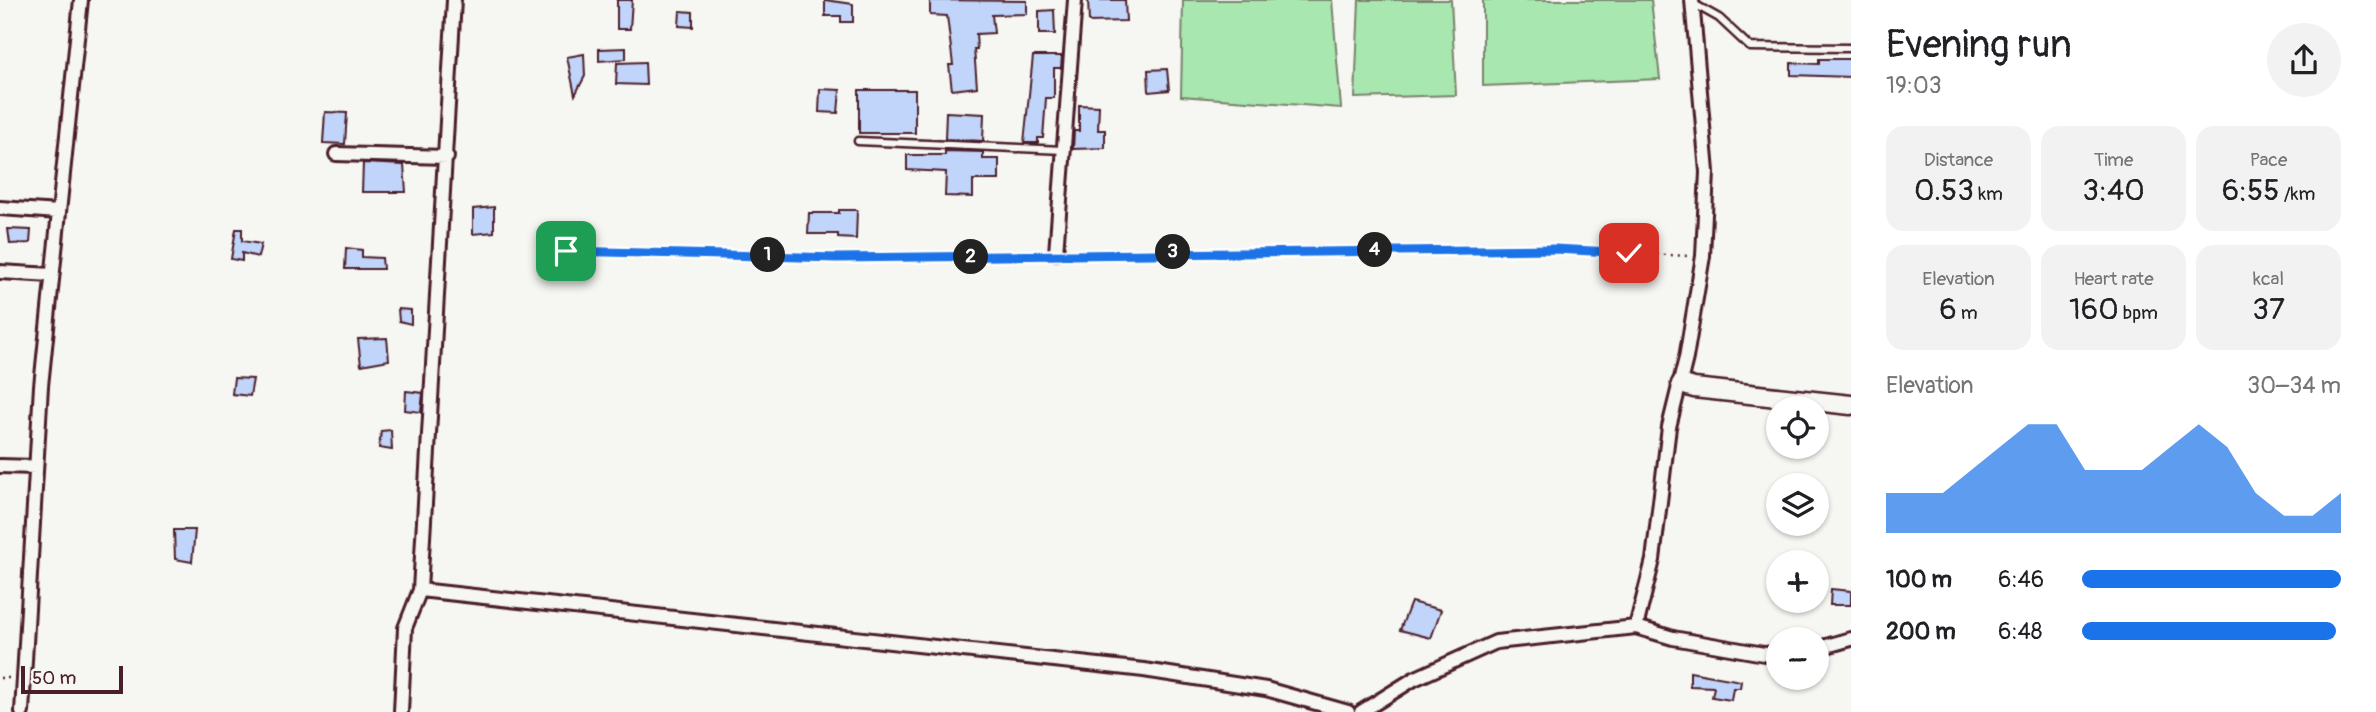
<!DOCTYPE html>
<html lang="en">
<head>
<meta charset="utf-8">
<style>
	body { margin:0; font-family:Pangolin,sans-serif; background:#f2f2f2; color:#202124; height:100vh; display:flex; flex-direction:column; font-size:26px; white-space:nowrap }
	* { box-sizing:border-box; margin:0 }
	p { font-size:23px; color:#757577 }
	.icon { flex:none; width:38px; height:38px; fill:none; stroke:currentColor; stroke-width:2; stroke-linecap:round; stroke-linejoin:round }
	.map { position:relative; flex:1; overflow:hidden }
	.drawer { display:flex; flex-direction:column; background:#fff; width:525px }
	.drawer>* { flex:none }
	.fabs { position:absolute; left:1766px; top:396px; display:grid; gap:14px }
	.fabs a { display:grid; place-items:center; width:63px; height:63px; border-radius:50%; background:#fff; box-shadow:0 2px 5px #0004; font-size:35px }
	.scale { position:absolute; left:21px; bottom:18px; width:102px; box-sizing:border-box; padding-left:7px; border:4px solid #4a1f2b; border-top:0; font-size:19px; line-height:24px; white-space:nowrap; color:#4a1f2b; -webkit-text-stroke:5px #f6f6f2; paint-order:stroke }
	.pin { position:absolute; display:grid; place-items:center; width:60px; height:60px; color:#fff; margin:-30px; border-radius:14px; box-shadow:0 4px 10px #0006 }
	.km { position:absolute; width:35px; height:35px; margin:-18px; border-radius:50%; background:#222; color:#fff; font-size:19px; line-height:35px; text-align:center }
	.round { display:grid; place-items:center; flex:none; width:74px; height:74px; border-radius:37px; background:#f2f2f2 }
	.head { display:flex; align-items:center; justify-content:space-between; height:119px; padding:0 35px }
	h1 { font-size:38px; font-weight:600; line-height:52px }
	.stats { display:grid; grid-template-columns:repeat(3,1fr); gap:10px; height:119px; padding:7px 35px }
	.stats div { display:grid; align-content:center; border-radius:18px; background:#f2f2f2; text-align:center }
	.stats b { font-size:30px; font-weight:600 }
	.stats small { font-size:19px; font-weight:400 }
	.stats p { font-size:19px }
	.chart { height:196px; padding:14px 35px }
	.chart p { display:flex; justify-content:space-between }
	.chart svg { width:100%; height:126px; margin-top:7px; fill:#1a73e8; opacity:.7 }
	ul { padding:0 35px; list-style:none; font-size:23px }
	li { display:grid; grid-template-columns:112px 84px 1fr; align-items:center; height:52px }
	li i { height:18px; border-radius:9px; background:#1a73e8 }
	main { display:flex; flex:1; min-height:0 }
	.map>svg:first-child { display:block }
	.green { fill:#a8e7af; stroke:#79836d; stroke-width:2 }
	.building { fill:#c1d4f9; stroke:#4a1f2b; stroke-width:2 }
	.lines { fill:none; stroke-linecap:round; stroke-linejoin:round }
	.lane-casing { stroke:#4a1f2b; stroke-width:11 }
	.street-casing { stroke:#4a1f2b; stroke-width:18 }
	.secondary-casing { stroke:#4a1f2b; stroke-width:23 }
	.path { stroke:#4a1f2b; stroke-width:2.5; stroke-dasharray:2 5; stroke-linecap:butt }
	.lane { stroke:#f6f6f2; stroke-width:6 }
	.street { stroke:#f6f6f2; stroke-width:12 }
	.secondary { stroke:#f6f6f2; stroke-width:18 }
	.route-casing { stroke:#fff; stroke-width:14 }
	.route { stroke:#1a73e8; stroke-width:9 }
</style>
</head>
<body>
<main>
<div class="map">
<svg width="1851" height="712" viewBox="0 0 1851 712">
	<rect width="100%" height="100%" fill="#f6f6f2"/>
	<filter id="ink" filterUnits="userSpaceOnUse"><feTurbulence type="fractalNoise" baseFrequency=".0143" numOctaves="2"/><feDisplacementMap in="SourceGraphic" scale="14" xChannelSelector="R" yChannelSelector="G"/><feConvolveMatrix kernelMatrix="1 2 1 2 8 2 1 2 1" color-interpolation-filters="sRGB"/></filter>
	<g filter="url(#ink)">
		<path class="green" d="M1183 0H1332L1341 108 1181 96Z
			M1359 0H1451L1456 95 1355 98Z
			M1483 0H1651L1660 79 1483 86Z"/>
		<path class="building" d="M617 0H632L630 29H617Z
			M825 0 853 4V22H841V16H825Z
			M930 0 1027 1V14L992 15 994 33 976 34 977 49H974L977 87 952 90 949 65H953L947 16 930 15Z
			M1088 0H1125L1126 21 1089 22Z
			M1054 10 1055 34H1039V11Z
			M680 11 693 12V27L679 26Z
			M626 48V59L599 61V49Z
			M584 54 585 76 575 95 567 57Z
			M1033 56H1062L1061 68H1054V98H1046L1043 138H1038V143H1024Z
			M1819 59H1851V77L1791 75V63L1819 64Z
			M645 62 646 85 616 84 617 63Z
			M1167 69 1169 90 1149 92 1148 70Z
			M820 89 840 90 838 113 819 112Z
			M859 90H915V133H859Z
			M1079 105 1099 106 1098 130H1105V148L1073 149 1074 131H1079Z
			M325 112 347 113 345 144 323 143Z
			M946 112 984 114 983 141 945 139Z
			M945 151 983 152V159H999V180H973V197L945 196 946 172 907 170V155H945Z
			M363 163 404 165 406 192H362Z
			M494 207V232L473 234V209Z
			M839 210H857L856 239 838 238V234H808L809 213H839Z
			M8 229 31 230 30 243 10 244Z
			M236 229H242V241L261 244 258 257 242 253V261L231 259Z
			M346 248 362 250V257L382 258 383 269H345Z
			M398 309 411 310V324L399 321Z
			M387 338 389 360 361 365 358 339Z
			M234 378 253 379 250 396 232 394Z
			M406 391 423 393 421 412 405 410Z
			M391 430 392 450 379 448 381 431Z
			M174 530H195L192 562 175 559Z
			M1831 589 1851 591V605H1830Z
			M1411 602 1441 610 1431 638 1400 630Z
			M1690 672 1741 681 1740 688H1733L1731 700 1712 697 1714 687 1690 686Z"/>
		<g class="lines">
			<defs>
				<path id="lane" d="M1694 4 1719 18 1750 47 1851 48
					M858 141 1063 150"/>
				<path id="street" d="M1692 0 1707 172 1703 256 1686 358 1669 427 1653 560 1636 627 1673 638 1764 654 1778 653
					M336 154 447 157
					M0 208 59 212
					M1056 253 1075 0
					M0 272 52 275
					M0 466 36 467
					M420 590 1144 670 1266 689 1348 712
					M1816 649 1851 639
					M22 712 41 386 81 0
					M401 712 405 628 420 590 454 0
					M1361 712 1414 679 1496 642 1636 627"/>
				<path id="secondary" d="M1681 384 1694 388 1851 405"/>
			</defs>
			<use href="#lane" class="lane-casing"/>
			<use href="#street" class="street-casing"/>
			<use href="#secondary" class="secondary-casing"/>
			<path class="path" d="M566 251 837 258 1011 257 1045 254
				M1069 253 1554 249 1689 256
				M0 678H11"/>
			<use href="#lane" class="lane"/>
			<use href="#street" class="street"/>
			<use href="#secondary" class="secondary"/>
		</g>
	</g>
	<g class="lines" filter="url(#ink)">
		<defs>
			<path id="route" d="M566 251 837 258 1555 249 1629 253"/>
		</defs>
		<use href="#route" class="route-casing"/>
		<use href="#route" class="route"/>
	</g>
</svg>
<div class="fabs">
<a><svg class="icon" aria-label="locate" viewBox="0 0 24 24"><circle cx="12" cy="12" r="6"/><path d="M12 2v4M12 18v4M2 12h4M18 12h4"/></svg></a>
<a><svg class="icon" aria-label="layers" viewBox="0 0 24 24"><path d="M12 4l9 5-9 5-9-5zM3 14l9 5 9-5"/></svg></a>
<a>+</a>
<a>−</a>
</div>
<div class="scale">50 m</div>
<div class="pin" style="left:566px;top:251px;background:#1e9e55"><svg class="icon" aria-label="arrive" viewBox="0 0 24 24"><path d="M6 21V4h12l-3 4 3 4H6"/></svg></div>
<div class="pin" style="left:1629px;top:253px;background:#d93025"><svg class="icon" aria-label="check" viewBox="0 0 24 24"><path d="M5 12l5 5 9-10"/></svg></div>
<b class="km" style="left:768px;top:255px">1</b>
<b class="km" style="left:971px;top:257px">2</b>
<b class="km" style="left:1173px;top:252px">3</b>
<b class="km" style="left:1375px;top:250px">4</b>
</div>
<section class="drawer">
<div class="head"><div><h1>Evening run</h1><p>19:03</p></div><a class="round"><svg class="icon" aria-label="share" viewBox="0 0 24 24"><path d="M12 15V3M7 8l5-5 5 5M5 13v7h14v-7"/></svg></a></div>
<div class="stats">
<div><p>Distance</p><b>0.53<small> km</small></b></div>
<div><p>Time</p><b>3:40</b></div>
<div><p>Pace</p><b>6:55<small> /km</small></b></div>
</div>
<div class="stats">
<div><p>Elevation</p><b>6<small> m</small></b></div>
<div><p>Heart rate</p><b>160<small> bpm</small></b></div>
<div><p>kcal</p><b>37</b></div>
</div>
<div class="chart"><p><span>Elevation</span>30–34 m</p>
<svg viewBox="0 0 160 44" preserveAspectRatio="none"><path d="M0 44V30L10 30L20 30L30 22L40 14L50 6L60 6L70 22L80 22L90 22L100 14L110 6L120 14L130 30L140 38L150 38L160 30V44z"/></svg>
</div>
<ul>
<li><b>100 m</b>6:46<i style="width:100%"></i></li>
<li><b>200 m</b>6:48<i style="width:98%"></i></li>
</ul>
</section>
</main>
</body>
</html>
